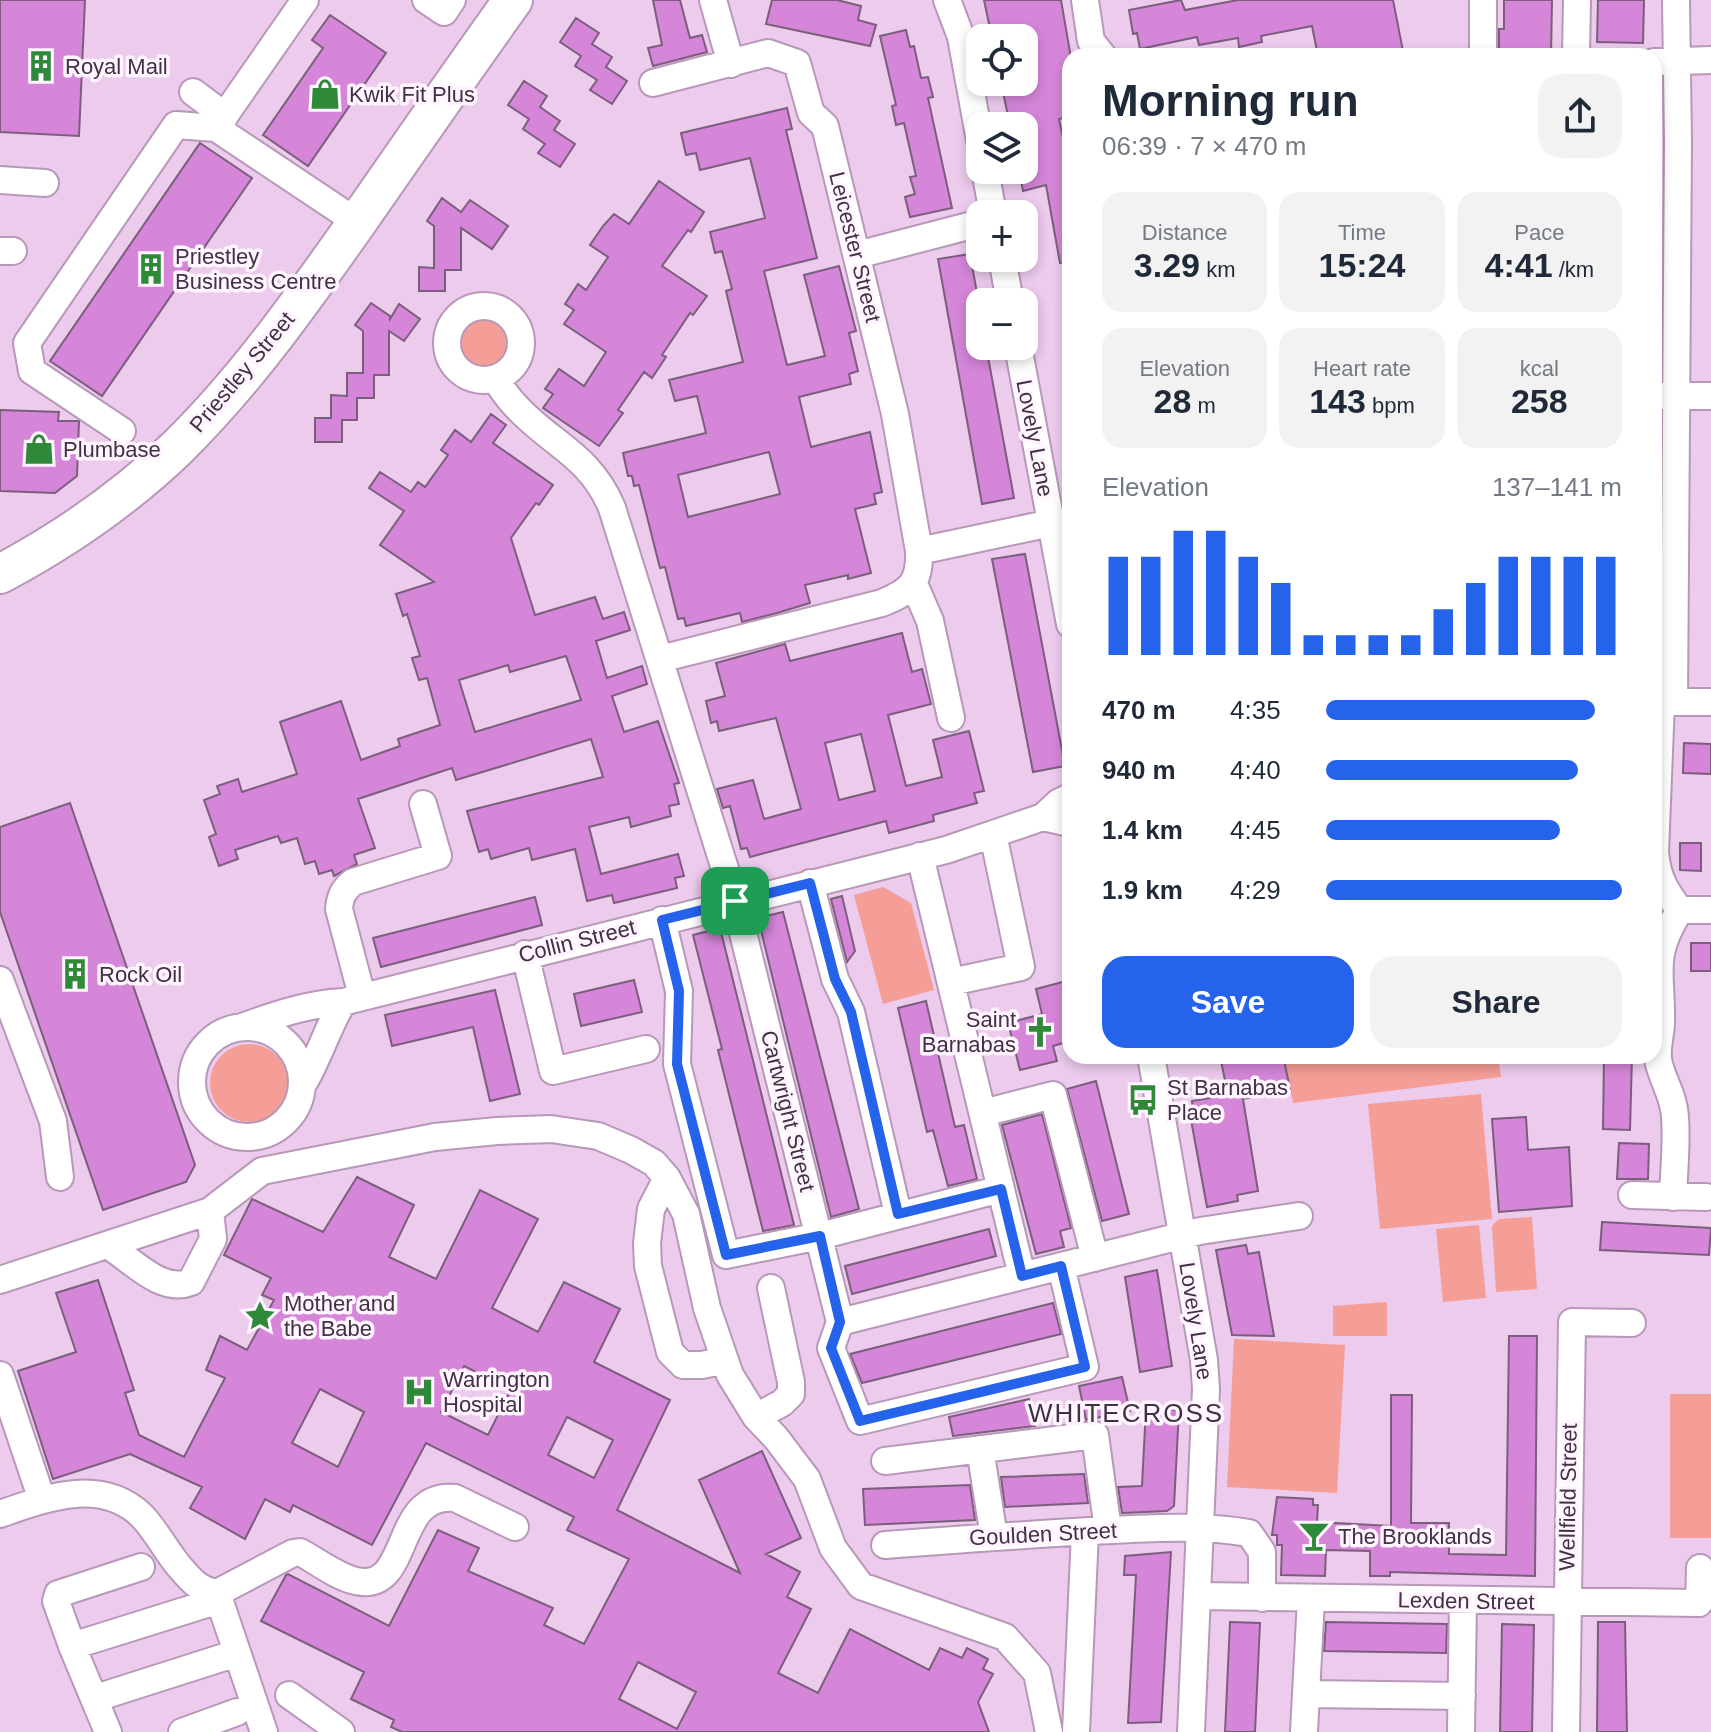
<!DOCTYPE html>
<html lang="en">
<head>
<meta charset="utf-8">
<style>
	body { margin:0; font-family:Arial,sans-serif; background:#f2f2f3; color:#1f2937; height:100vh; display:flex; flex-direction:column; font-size:30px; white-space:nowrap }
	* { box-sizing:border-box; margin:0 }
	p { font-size:26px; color:#747a83 }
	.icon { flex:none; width:44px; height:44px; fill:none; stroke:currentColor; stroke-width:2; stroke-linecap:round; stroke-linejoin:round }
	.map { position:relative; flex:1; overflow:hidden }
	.sheet { position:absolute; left:1062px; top:48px; width:600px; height:1016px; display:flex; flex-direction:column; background:#fff; border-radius:24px; box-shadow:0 4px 12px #0003 }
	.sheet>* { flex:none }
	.controls { position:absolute; left:966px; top:24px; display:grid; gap:16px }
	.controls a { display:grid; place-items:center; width:72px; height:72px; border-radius:16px; background:#fff; box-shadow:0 4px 12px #0003; font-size:40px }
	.pin { position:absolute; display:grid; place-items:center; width:68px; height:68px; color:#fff; margin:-34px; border-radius:16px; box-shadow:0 4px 12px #0006 }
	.round { display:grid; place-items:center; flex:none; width:84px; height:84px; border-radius:24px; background:#f2f2f3 }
	.headline { display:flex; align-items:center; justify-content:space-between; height:136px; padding:0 40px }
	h1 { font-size:44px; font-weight:600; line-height:60px }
	.figures { display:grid; grid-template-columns:repeat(3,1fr); gap:12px; height:136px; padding:8px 40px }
	.figures div { display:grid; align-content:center; border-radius:20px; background:#f2f2f3; text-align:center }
	.figures b { font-size:34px; font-weight:600 }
	.figures small { font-size:22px; font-weight:400 }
	.figures p { font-size:22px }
	.chart { height:224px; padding:16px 40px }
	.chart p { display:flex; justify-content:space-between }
	.chart svg { width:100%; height:144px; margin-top:8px; stroke:#2563eb; stroke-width:6 }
	.button { display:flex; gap:16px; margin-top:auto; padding:16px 40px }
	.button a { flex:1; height:92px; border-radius:24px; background:#2563eb; color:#fff; font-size:32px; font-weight:600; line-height:92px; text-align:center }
	.button a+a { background:#f2f2f3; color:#1f2937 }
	ul { padding:0 40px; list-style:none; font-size:26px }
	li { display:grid; grid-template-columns:128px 96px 1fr; align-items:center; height:60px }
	li i { height:20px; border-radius:10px; background:#2563eb }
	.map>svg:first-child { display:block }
	.green { fill:#f49e97 }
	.building { fill:#d586d9; stroke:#7b5e7c; stroke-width:2; fill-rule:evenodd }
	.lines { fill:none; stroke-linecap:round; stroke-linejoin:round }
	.minor-casing { stroke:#b898b9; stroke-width:30 }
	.highway-casing { stroke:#b898b9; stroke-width:42 }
	.minor { stroke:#fff; stroke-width:26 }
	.highway { stroke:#fff; stroke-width:38 }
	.route-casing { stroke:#fff; stroke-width:16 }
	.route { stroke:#2563eb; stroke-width:10 }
	.labels { text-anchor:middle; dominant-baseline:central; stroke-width:7; stroke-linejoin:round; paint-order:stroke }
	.poi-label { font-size:22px; fill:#403341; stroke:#fff4ff; text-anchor:start }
	.street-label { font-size:22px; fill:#403341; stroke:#fff4ff }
	.quarter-label { font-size:26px; letter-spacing:2px; fill:#403341; stroke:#fff4ff }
</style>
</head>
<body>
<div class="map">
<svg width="1711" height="1732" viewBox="0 0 1711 1732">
	<rect width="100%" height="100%" fill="#eccbed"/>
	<path class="green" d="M457 342a28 28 0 1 1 56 0a28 28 0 1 1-56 0Z
		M883 887 911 903 934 990 883 1004 854 895Z
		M210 1083a39 39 0 1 1 78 0a39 39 0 1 1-78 0Z
		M1309 1056H1498L1501 1077 1293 1103 1285 1060Z
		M1481 1094 1492 1219 1380 1229 1368 1104Z
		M1532 1217 1537 1289 1496 1292 1492 1226 1499 1219Z
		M1479 1225 1486 1298 1443 1302 1436 1229Z
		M1387 1302V1336H1333V1306Z
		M1234 1339 1345 1345 1337 1493 1227 1487Z
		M1670 1394H1711V1538H1670Z"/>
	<path class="building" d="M0 0H85L79 136 0 132Z
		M653 0H680L690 38 702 35 707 52 653 66 648 48 662 45Z
		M772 0H837L861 6 858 20 876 25 870 46 766 24Z
		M984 0H1061L1070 52V117L1059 119 1070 170V262L1060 263 1046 185 1023 191 1019 170H1024V126H1010L1001 82H1024V38H992Z
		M1181 0 1185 10 1238 0H1393L1404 56H1318L1312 26 1261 36 1262 42 1239 47 1238 38 1199 45 1197 37 1140 49 1137 33 1133 34 1129 10Z
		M1504 0H1552L1551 56H1502L1503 49H1499V29H1504Z
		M1598 0H1644L1643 43 1597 42Z
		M330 15 386 53 308 166 263 135 323 48 312 40Z
		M576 18 599 33 592 44 612 57 606 67 627 81 612 104 590 90 597 80 575 66 581 56 560 42Z
		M906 30 910 47 914 46 921 78 928 77 933 97 928 98 952 208 910 217 905 197 915 194 910 177 916 176 904 123 896 125 892 106 896 105 880 36Z
		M524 81 547 96 540 107 560 121 554 130 575 144 560 167 538 153 545 144 523 129 529 119 508 105Z
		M787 108 792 129 786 130 817 258 764 271 787 365 825 356 804 275 839 266 856 331 849 333 858 371 849 374 851 384 799 397 811 447 870 432 882 492 874 494 876 504 855 509 871 573 848 579V575L805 585 810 603 777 613 742 622 740 613 686 626 684 618 678 619 665 567 660 568 639 485 634 486 632 476H628L623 453 706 433 697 396 675 401 669 380 743 362 726 291 732 289 722 251 715 253 710 232 765 218 750 158 700 170 696 153 686 155 681 133ZM769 452 780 494 688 517 678 475Z
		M200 143 252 178 102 396 50 361Z
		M659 181 704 212 691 232 688 230 662 266 707 296 693 315 690 313 662 355 666 357 652 378 644 372 618 410 623 413 599 446 543 408 553 394 545 389 559 369 584 386 606 352 564 324 574 310 565 304 578 284 586 290 608 257 590 245 603 226 614 214 629 224Z
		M442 198 461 212 470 200 508 226 492 249 461 228V270H445V291H419V267L434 268V226L427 221Z
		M970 254 980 310V346H986L1014 498 982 504 938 259Z
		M371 303 390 316V319L399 304 420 319 404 341 389 331V375H374V398H357V420H342V442H315V418H331V395L347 396V373H363V331L355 325Z
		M0 410 59 412 58 421H79L77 476 55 493 0 491Z
		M491 414 506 425 493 443 553 485 539 505 536 503 511 538 535 615 595 597 603 619 624 612 630 630 596 641 607 678 642 666 647 684 612 696 624 732 658 721 679 783 674 784 679 804 669 806 671 816 631 827 629 817 589 827 601 874 678 854 684 876 675 878 677 888 614 903 612 895 587 901 575 849 532 860 529 848 491 859 488 849 479 852 467 811 603 777 591 739 456 780 452 768 358 799 375 848 354 855 357 864 334 876 332 870 319 874 315 861 305 864 297 838 281 843 278 836 235 850 238 859 219 866 209 837 216 834 204 800 220 794 217 786 238 779 242 792 297 774 280 722 341 701 361 760 400 746 398 739 440 725 427 678 419 680 412 658 420 656 407 614 403 616 396 594 434 582 380 545 404 511 369 488 380 472 411 492 418 482 425 487 448 455 441 450 455 430 471 442ZM566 656 581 700 475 732 459 680 508 665 510 672Z
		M1025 554 1065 766 1033 772 992 559Z
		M902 633 912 672 922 669 931 704 888 715 906 786 942 777 933 740 969 731 984 791 974 793 977 803 933 815 934 821 889 833 886 821 750 857 747 848 741 849 730 806 723 808 717 789 753 780 764 819 801 809 776 718 719 731 717 721 711 723 706 701 725 696 716 663 785 644 790 661ZM861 734 875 791 839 800 825 743Z
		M1684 743 1711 744V774L1683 773Z
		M70 803 195 1165 186 1182 103 1210 0 912V827Z
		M1680 843H1701V871L1680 870Z
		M842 896 855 951 847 962 831 899Z
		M535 897 542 925 381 967 373 938Z
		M783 912 859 1209 831 1217 758 918Z
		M720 928 794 1225 763 1231 718 1050 722 1049 693 935Z
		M1691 943H1711V971H1691Z
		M634 980 642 1012 581 1026 574 994Z
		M1070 980V1041L1053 1046 1057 1061 1020 1070 1008 1023 1042 1014 1036 989Z
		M495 990 520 1094 490 1101 473 1027 392 1046 385 1015Z
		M926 1001 955 1127 964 1125 977 1179 948 1186 933 1130 927 1132 898 1008Z
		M1220 1056H1267L1268 1063 1284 1060 1290 1089 1243 1099 1258 1191 1237 1195 1238 1201 1207 1207 1189 1109H1193L1192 1101 1228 1095Z
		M1604 1056H1632L1630 1130 1603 1129Z
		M1096 1081 1129 1214 1102 1221 1067 1089Z
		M1042 1114 1071 1228 1060 1231 1064 1247 1036 1254 1002 1125Z
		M1526 1117 1528 1150 1569 1147 1572 1206 1499 1212 1492 1119Z
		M1619 1143 1649 1144 1648 1179H1617Z
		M357 1177 414 1205 389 1257 436 1279 480 1190 538 1219 492 1308 538 1332 564 1282 620 1309 594 1362 670 1400 617 1510 740 1573 699 1480 762 1451 801 1538 766 1554 800 1572 787 1597 811 1609 778 1673 818 1693 850 1629 929 1670 940 1648 962 1658 967 1648 988 1659 983 1669 993 1674 978 1702 989 1732H402L391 1727 394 1720 351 1699 364 1672 261 1621 286 1575 288 1574 389 1626 438 1530 479 1548 468 1571 553 1608 544 1625 584 1644 629 1559 567 1530 574 1517 426 1443 372 1545 293 1505 290 1512 265 1499 245 1539 190 1508 202 1487 130 1454 53 1479 18 1371 76 1352 56 1293 98 1280 134 1390 125 1393 139 1435 184 1457 225 1378 206 1370 220 1336 247 1350 274 1300 262 1295 271 1278 224 1255 252 1199 323 1232ZM464 1366 511 1389 488 1435 441 1412ZM320 1389 364 1412 338 1467 292 1443ZM567 1417 613 1440 594 1478 548 1455ZM638 1662 696 1692 677 1729 619 1699Z
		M1602 1222 1711 1228 1709 1255 1600 1250Z
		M989 1229 996 1256 852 1294 845 1266Z
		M1246 1245 1248 1254 1259 1252 1274 1336 1232 1335 1216 1250Z
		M1157 1270 1172 1366 1140 1372 1125 1277Z
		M1053 1303 1061 1334 931 1366 862 1383 850 1354Z
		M1509 1336H1537L1535 1576 1390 1572V1576H1370V1551L1326 1550 1325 1576 1281 1575 1282 1545H1277V1535H1272L1277 1497 1313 1499V1505H1318L1317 1522 1391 1526V1395H1412L1411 1523H1449V1554L1506 1555Z
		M1122 1377 1130 1411 1086 1420 1079 1386Z
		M1029 1399 1035 1426 953 1436 949 1417Z
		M1146 1408 1179 1410 1174 1506 1167 1511 1122 1513 1118 1487 1142 1486Z
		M1084 1474 1088 1503 1005 1507 1001 1477Z
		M970 1485 975 1520 865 1525 863 1489Z
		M1171 1552 1161 1722 1128 1723 1136 1575H1124L1125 1556Z
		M1230 1622 1260 1623 1255 1732H1225Z
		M1326 1622 1447 1624 1446 1653 1324 1651Z
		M1598 1622H1625L1627 1732H1597Z
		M1502 1624 1534 1625 1532 1732H1500Z"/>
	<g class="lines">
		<defs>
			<path id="minor" d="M305 0 216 128 357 222
				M426 0 444 12 452 0
				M713 0 731 64
				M947 0 961 37 980 141
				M1085 0 1091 41 1103 56
				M1483 0V56
				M1576 56 1577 0
				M1654 62 1711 60
				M653 83 768 53 797 63 811 113 825 126 895 414 919 551C920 583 911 591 882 603L660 659
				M193 92 225 116
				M985 170 993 214
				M0 180 45 183
				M0 251H13
				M857 255 980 223
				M1002 258 1010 302
				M447 343a37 37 0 1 1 74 0a37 37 0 1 1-74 0Z
				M1018 346 1070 624
				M495 379C501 387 507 397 514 404 549 444 589 453 612 508L735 901 840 1322
				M1654 396H1711
				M122 431 32 371 27 343 176 125 216 128
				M919 551 1051 523
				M914 584 930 621 951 718
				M1658 702H1711
				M1661 702 1655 852C1657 877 1665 891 1680 910 1650 957 1662 971 1661 1022 1661 1036 1655 1050 1659 1064 1664 1083 1674 1097 1675 1117 1677 1143 1674 1170 1673 1197
				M1674 702 1678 142 1676 0
				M1043 817 1070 823
				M920 856 1022 1276
				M810 883 835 979 851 1012 898 1214
				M1680 910H1711
				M662 920 679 991 677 1064 726 1255 820 1236 1001 1189
				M525 954 553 1071 646 1049
				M0 980 53 1121 60 1177
				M951 982 1021 967 993 834
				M362 996 339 909C340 897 343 890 353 882L438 856 423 804
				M192 1082a55 55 0 1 1 110 0a55 55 0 1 1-110 0Z
				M242 1027C275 1015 307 1004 343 1002L946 850 1043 817 1058 803 1070 797
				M1151 1056 1204 1360 1206 1389 1191 1732
				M303 1084C319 1058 327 1028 343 1002
				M983 1113 1053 1095 1095 1258
				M667 1178 651 1209 647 1243 648 1266 670 1352 683 1365H702L725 1360
				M1632 1195 1706 1197
				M113 1244 115 1250C137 1265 163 1293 191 1282L213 1239 210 1211
				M0 1280 210 1211 262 1171 435 1137 497 1131 551 1129 598 1136 631 1150 654 1163 667 1178 686 1214 707 1308 730 1375 756 1417 776 1438 807 1479 833 1548 861 1586 1005 1637 1037 1673 1049 1732
				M840 1322 1200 1231 1299 1216
				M840 1322 831 1348 860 1421 1085 1367 1061 1266
				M0 1375 42 1500
				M756 1417 782 1403 791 1394V1382L771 1288
				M980 1449 994 1537
				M885 1461 1095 1435 1108 1530
				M0 1514C46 1498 100 1477 141 1515 155 1529 165 1549 178 1565 190 1579 198 1590 217 1593L293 1553 300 1552C317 1561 337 1577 356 1581 412 1594 392 1491 455 1498L515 1527
				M885 1545C953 1540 1021 1535 1089 1531 1142 1529 1196 1524 1249 1533L1262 1552V1598
				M217 1593 264 1732
				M1199 1596 1699 1603 1700 1568
				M72 1646 56 1601 58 1594 141 1567
				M1307 1694 1462 1696
				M289 1695 341 1732
				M96 1698 237 1653
				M108 1732 72 1646 219 1600
				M182 1732 237 1712
				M1076 1732 1085 1532
				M1304 1732 1311 1599
				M1461 1732 1463 1600
				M1566 1732 1572 1322 1632 1323"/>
			<path id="highway" d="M0 574C64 540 126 497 178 447 246 380 301 302 356 224 408 149 460 74 513 0"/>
		</defs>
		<use href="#minor" class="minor-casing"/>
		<use href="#highway" class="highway-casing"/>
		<use href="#minor" class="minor"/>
		<use href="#highway" class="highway"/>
	</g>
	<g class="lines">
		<defs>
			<path id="route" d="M810 883 835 979 851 1012 898 1214 1001 1189 1022 1276 1061 1266 1085 1367 860 1421 831 1348 840 1322 820 1236 726 1255 677 1064 679 991 662 920Z"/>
		</defs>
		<use href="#route" class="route-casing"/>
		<use href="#route" class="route"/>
	</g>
	<defs>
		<symbol id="building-bare" viewBox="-9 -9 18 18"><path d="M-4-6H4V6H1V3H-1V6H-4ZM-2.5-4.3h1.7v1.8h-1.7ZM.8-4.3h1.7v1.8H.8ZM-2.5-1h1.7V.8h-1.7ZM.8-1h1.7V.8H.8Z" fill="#2e8939" stroke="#fff4ff" stroke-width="2.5" paint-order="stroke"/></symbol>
		<symbol id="shop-bare" viewBox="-9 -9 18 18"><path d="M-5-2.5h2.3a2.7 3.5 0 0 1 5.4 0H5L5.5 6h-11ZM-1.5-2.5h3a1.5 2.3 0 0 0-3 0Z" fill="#2e8939" stroke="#fff4ff" stroke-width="2.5" paint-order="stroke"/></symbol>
		<symbol id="church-bare" viewBox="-9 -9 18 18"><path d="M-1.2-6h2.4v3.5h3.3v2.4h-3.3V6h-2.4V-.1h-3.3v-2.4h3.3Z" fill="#2e8939" stroke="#fff4ff" stroke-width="2.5" paint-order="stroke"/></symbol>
		<symbol id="bus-bare" viewBox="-9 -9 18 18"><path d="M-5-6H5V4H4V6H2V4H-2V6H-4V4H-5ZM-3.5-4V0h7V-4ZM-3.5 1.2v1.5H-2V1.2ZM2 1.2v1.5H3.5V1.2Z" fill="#2e8939" stroke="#fff4ff" stroke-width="2.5" paint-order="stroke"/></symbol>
		<symbol id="sight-bare" viewBox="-9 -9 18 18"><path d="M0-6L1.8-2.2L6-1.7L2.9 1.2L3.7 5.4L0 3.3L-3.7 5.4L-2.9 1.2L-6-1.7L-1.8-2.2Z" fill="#2e8939" stroke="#fff4ff" stroke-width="2.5" paint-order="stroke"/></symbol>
		<symbol id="hospital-bare" viewBox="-9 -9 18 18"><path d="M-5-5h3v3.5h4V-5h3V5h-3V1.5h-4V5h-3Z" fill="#2e8939" stroke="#fff4ff" stroke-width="2.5" paint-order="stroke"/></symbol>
		<symbol id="bar-bare" viewBox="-9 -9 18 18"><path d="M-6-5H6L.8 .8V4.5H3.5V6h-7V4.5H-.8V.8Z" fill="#2e8939" stroke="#fff4ff" stroke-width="2.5" paint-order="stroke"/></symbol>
	</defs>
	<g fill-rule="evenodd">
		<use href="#building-bare" x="19" y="44" width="44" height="44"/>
		<use href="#shop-bare" x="303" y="72" width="44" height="44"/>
		<use href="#building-bare" x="129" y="247" width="44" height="44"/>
		<use href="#shop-bare" x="17" y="427" width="44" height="44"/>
		<use href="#building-bare" x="53" y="952" width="44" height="44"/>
		<use href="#church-bare" x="1018" y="1010" width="44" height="44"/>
		<use href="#bus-bare" x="1121" y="1078" width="44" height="44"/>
		<use href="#sight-bare" x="238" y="1294" width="44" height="44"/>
		<use href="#hospital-bare" x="397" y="1370" width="44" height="44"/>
		<use href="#bar-bare" x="1292" y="1514" width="44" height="44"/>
	</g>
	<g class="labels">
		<g class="poi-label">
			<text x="65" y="66">Royal Mail</text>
			<text x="349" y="94">Kwik Fit Plus</text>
			<text x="175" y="256">Priestley<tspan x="175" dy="25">Business Centre</tspan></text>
			<text x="63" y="449">Plumbase</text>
			<text x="99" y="974">Rock Oil</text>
			<text x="1016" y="1019" text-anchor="end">Saint<tspan x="1016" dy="25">Barnabas</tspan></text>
			<text x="1167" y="1087">St Barnabas<tspan x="1167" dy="25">Place</tspan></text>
			<text x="284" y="1303">Mother and<tspan x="284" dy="25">the Babe</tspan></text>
			<text x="443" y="1379">Warrington<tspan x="443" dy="25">Hospital</tspan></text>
			<text x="1338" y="1536">The Brooklands</text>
		</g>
		<g class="street-label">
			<text transform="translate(855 247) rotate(76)">Leicester Street</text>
			<text transform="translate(242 372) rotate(-50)">Priestley Street</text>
			<text transform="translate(1035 438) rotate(79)">Lovely Lane</text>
			<text transform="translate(577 941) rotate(-14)">Collin Street</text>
			<text transform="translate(788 1111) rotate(76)">Cartwright Street</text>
			<text transform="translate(1196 1321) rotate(81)">Lovely Lane</text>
			<text transform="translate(1568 1497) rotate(-89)">Wellfield Street</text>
			<text transform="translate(1043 1534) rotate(-3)">Goulden Street</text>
			<text transform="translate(1466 1601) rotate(1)">Lexden Street</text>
		</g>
		<g class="quarter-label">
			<text x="1126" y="1413">WHITECROSS</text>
		</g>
	</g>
</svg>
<div class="controls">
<a><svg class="icon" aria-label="locate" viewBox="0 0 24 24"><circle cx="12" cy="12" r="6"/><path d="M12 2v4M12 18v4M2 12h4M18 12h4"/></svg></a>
<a><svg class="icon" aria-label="layers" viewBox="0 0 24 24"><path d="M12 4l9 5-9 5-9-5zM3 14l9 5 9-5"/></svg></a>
<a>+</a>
<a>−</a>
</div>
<div class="pin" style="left:735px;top:901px;background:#1e9e55"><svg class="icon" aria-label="arrive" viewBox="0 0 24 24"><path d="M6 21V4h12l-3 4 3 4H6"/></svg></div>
<section class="sheet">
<div class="headline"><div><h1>Morning run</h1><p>06:39 · 7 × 470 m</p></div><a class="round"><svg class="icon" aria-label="share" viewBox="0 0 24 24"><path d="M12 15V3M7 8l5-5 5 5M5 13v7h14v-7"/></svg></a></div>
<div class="figures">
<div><p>Distance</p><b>3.29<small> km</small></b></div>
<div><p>Time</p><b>15:24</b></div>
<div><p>Pace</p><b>4:41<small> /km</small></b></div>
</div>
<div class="figures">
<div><p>Elevation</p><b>28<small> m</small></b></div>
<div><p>Heart rate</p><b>143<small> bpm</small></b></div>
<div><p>kcal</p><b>258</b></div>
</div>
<div class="chart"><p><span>Elevation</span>137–141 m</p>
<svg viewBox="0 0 160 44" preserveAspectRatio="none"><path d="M5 44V14M15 44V14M25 44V6M35 44V6M45 44V14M55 44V22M65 44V38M75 44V38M85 44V38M95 44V38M105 44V30M115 44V22M125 44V14M135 44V14M145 44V14M155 44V14"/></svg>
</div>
<ul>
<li><b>470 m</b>4:35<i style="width:91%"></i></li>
<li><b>940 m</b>4:40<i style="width:85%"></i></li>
<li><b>1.4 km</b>4:45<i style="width:79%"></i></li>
<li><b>1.9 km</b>4:29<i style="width:100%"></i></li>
</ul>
<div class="button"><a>Save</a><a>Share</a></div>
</section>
</div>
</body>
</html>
